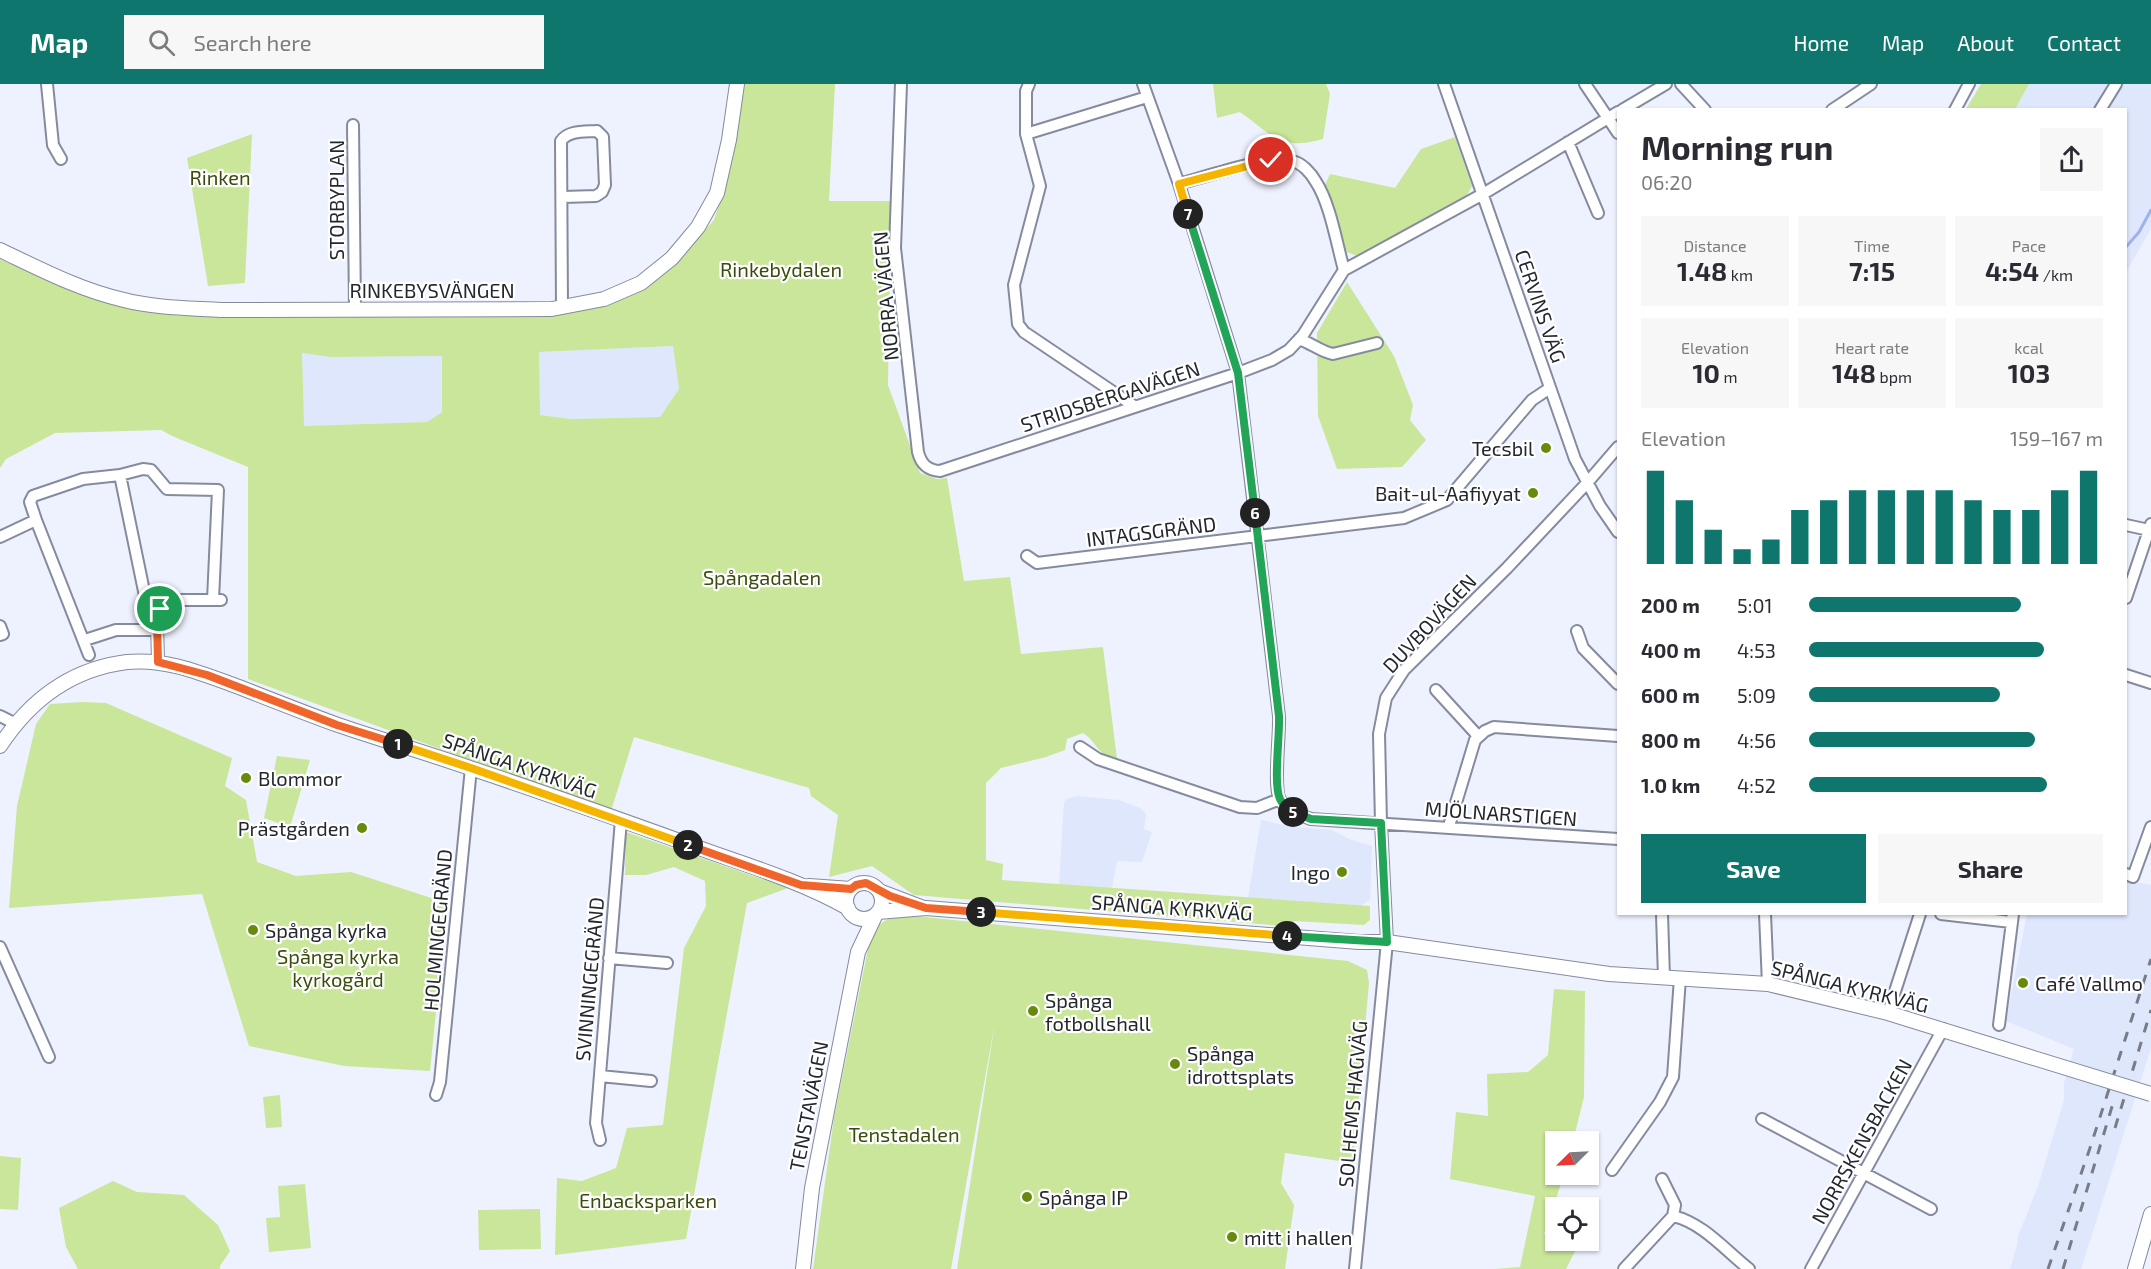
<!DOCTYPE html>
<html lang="en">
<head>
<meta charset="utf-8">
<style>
	body { margin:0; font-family:"Exo 2",sans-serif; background:#f7f7f7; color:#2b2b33; height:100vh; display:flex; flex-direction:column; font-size:22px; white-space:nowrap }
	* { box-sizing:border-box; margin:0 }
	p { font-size:20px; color:#7c7c81 }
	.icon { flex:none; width:33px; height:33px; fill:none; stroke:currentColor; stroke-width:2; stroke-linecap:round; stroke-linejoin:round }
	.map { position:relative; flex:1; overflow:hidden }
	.side { position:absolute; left:1617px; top:24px; width:510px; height:807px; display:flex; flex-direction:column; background:#fff; border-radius:0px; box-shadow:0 2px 4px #0004 }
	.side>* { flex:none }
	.needle { width:39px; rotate:246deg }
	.fabs { position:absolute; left:1545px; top:1047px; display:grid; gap:12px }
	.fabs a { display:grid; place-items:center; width:54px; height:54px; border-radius:0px; background:#fff; box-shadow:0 2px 4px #0004; font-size:30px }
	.pin { position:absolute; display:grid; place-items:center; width:51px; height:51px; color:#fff; margin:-26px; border:3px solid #fff; border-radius:50%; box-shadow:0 2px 6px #0007 }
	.km { position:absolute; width:30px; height:30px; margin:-15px; border-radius:50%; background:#222; color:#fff; font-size:16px; line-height:30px; text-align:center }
	.round { display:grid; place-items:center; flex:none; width:63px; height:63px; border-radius:0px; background:#f7f7f7 }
	.overview { display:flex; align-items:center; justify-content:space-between; height:102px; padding:0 24px }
	h1 { font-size:33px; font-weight:700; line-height:45px }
	.metrics { display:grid; grid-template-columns:repeat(3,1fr); gap:9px; height:102px; padding:6px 24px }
	.metrics div { display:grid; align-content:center; border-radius:0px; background:#f7f7f7; text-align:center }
	.metrics b { font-size:26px; font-weight:700 }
	.metrics small { font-size:16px; font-weight:400 }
	.metrics p { font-size:16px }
	.chart { height:168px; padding:12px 24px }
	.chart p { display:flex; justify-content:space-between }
	.chart svg { width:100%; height:108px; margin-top:6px; stroke:#0f766e; stroke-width:6 }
	.button { display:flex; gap:12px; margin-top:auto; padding:12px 24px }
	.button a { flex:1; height:69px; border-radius:0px; background:#0f766e; color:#fff; font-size:24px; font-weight:700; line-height:69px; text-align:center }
	.button a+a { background:#f7f7f7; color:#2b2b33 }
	ul { padding:0 24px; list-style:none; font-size:20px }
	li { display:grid; grid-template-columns:96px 72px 1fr; align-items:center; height:45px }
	li i { height:15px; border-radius:8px; background:#0f766e }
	header { display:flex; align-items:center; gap:36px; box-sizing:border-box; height:84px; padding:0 30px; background:#0f766e; color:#fff }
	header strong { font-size:28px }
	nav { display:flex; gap:33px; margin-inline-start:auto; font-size:21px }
	.search { width:420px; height:54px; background:#f7f7f7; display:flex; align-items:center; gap:15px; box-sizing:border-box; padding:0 21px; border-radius:0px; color:#7c7c81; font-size:22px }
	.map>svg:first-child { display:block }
	.built { fill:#dfe7fd }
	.green { fill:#c9e69a; fill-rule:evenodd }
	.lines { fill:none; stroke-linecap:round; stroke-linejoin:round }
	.stream { stroke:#9eb2f2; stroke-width:3 }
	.minor-casing { stroke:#858b9e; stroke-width:14 }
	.tertiary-casing { stroke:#858b9e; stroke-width:16 }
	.minor { stroke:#fff; stroke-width:10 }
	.tertiary { stroke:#fff; stroke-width:14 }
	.rail { stroke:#797c86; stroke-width:3; stroke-dasharray:10 10; stroke-linecap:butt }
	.tertiary-bridge-casing { stroke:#858b9e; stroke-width:16; stroke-linecap:butt }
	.tertiary-bridge { stroke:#fff; stroke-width:14 }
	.split-1-casing { stroke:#fff; stroke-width:12 }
	.split-2-casing { stroke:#fff; stroke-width:12 }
	.split-3-casing { stroke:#fff; stroke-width:12 }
	.split-4-casing { stroke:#fff; stroke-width:12 }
	.split-5-casing { stroke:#fff; stroke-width:12 }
	.split-6-casing { stroke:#fff; stroke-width:12 }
	.split-7-casing { stroke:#fff; stroke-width:12 }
	.split-8-casing { stroke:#fff; stroke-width:12 }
	.split-1 { stroke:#f0652b; stroke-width:8 }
	.split-2 { stroke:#f5b400; stroke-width:8 }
	.split-3 { stroke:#f0652b; stroke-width:8 }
	.split-4 { stroke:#f5b400; stroke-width:8 }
	.split-5 { stroke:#22a559; stroke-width:8 }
	.split-6 { stroke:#22a559; stroke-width:8 }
	.split-7 { stroke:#22a559; stroke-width:8 }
	.split-8 { stroke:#f5b400; stroke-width:8 }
	.poi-dot { fill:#688a0c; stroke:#fff; stroke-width:2 }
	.labels { text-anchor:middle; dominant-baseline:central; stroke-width:4.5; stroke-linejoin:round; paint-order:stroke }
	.park-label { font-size:20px; fill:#394c0c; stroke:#fff }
	.street-label { font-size:20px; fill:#25272f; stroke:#fff }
	.poi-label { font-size:20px; fill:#25272f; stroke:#fff; text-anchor:start }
</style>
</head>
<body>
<header>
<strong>Map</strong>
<div class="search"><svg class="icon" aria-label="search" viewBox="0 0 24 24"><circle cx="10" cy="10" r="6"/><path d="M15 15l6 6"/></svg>Search here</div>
<nav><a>Home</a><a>Map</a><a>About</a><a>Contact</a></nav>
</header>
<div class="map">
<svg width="2151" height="1185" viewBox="0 0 2151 1185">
	<rect width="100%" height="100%" fill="#eef2ff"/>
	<path class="built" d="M1987 0H2151V145L2126 188V26H1972Z
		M673 262 679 305 660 333 571 335 540 331 538 268Z
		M302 269 331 273 443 272 442 328 427 338 303 342Z
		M1077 712 1119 716 1140 724 1146 730 1144 745 1152 748 1142 778 1117 777 1112 804 1059 801 1064 718 1067 715Z
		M1261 736 1294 743 1332 746 1349 755 1372 762 1370 816 1360 822 1248 814Z
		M2126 796 2151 801V964L2081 1185H2010L2017 1161 2018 1152 2038 1102 2064 1016V999L2074 965 2006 937 2027 830H2126Z"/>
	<path class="green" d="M745 0H835L829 117H891L888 301 920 389 937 395 947 394 964 497 1010 493 1021 570 1103 563 1117 675C1094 669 1100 661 1083 649L1067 655 1065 666 1046 673 1001 684 986 699V776L1003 780 1002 796 1370 822V836L1364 841 1294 837V839L1283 842 914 811 872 782 829 793 838 731 811 712 809 704 634 653 611 727 248 595V383L172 352 161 346 55 349 6 375 0 384V175L56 201 124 223 181 232 258 230 546 232 607 221 671 184 714 136 728 94ZM673 262 679 305 660 333 571 335 540 331 539 268ZM302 269 331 273 442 272V328L427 338 304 342Z
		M1213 0H1326L1330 10 1323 55C1279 67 1274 52 1240 28L1217 34Z
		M1981 0H2029L2015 25H1966Z
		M252 50 245 199 208 202 187 74Z
		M1455 53 1472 102 1467 111 1357 172 1347 168 1325 101 1330 90 1395 104 1421 65Z
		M1347 198 1394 272 1413 321 1410 336 1426 356 1402 383 1337 385 1318 332 1317 249Z
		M83 618 106 619 232 674 225 702 246 716 257 778 296 792 351 788 447 819 430 987 344 982 249 962 202 810 9 824 17 722 36 640 50 620Z
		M277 672 310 676 290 743 264 734Z
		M626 748 788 804 747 819 686 1155 555 1171 557 1094 582 1097 616 1084 627 1044 663 1041 684 864 706 822 705 797 674 783 646 791H625Z
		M896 830 1348 877 1367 886 1369 899 1353 1079 1285 1069 1281 1099 1294 1121 1285 1185H957L995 938 951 1185H813L834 1034 872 845Z
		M1554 905 1585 907 1584 1013 1573 1057 1556 1058V1090L1564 1091 1544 1150 1575 1167 1566 1185H1495L1520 1183 1535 1112 1450 1095 1456 1028 1488 1032 1487 990 1528 988 1548 971Z
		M280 1011 282 1043 266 1044 263 1013Z
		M0 1072 21 1074 18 1126 0 1125Z
		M113 1097 137 1108 184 1111 218 1141 230 1167 220 1182V1185H78L66 1163 59 1124Z
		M305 1100 311 1164 269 1168 266 1134 280 1133 278 1102Z
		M540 1125 541 1165 479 1166 478 1126Z"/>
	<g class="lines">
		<path class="stream" d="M2126 163 2139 148 2151 126"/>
		<defs>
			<path id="minor" d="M47 0 53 61 61 75
				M901 0 895 164 918 368C921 380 927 386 940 387L1238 289 1272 276 1289 266 1303 251 1344 186 1483 110 1618 28
				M1029 0 1026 7V50L1040 102 1014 201 1018 240 1024 248 1134 322
				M1143 0 1179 100 1238 289 1279 632C1280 651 1273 703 1280 716 1287 727 1299 731 1311 735L1618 755
				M1444 0 1575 375 1600 422 1618 448
				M1585 0 1618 49
				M1681 0 1705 26
				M1622 26 1666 0
				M1832 26 1871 0
				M1955 26 1969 0
				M2100 26 2116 0
				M353 41 355 226
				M1026 50 1147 13
				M1568 58 1598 129
				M1179 100C1205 93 1269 71 1292 77 1302 79 1311 89 1316 98 1330 119 1337 161 1344 186
				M562 223 561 57C569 46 584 48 597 47L603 53 605 101 602 108 596 112 563 113
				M1299 255C1311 259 1321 268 1333 270L1377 259
				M120 391 145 512 148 519 160 525
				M2126 441 2149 446
				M0 453 36 436
				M1027 472 1037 479 1404 434 1447 416 1532 316 1550 304
				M2126 514 2151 440
				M0 542 3 550 0 551
				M1577 547 1583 564 1618 600
				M85 556 116 546H157
				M89 571 36 436 30 418 33 412 83 395 120 391 143 385 151 386 167 405 218 406 213 516
				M158 578 157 537 161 522 174 516H221
				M2126 591 2151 599
				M1436 606 1478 652
				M0 632 14 639
				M1080 663 1098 675 1240 723 1257 724 1280 715
				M1449 742 1475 656 1485 647 1494 643 1618 652
				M2126 790 2133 793 2151 743
				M1662 830 1664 894
				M1765 830 1768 900
				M1941 830 2011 838
				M0 863 49 973
				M609 874 667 879
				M1888 929 1920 830
				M1999 941 2013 830
				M600 992 651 997
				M436 1011 440 998 471 684
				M1762 1035 1931 1125
				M600 1056 596 1039 621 736
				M1612 1086 1660 1018 1673 993 1680 894
				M1673 1132C1703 1139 1725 1166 1749 1185
				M1355 1185 1387 858 1381 739 1379 650 1386 614 1404 586 1507 484 1587 399 1618 363
				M1624 1185 1673 1132 1675 1121 1662 1095
				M1811 1185 1943 945"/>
			<path id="tertiary" d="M0 166C40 185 80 206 124 216 155 224 189 224 221 226L552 225 604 215 641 199 672 174 698 143 717 109 729 56 737 0
				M0 662C30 616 71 585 127 578 166 574 203 590 239 603 272 616 305 629 338 641 382 656 427 669 470 684 542 708 613 733 685 759 739 779 797 795 848 824
				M846 817a18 18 0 1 1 36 0a18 18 0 1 1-36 0Z
				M809 802 851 805
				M879 807 921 823
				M878 828 926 824 1359 858H1387L1609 890 1768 900 1888 929 1988 960
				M803 1185 812 1104 858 868 875 832
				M2135 1185 2151 1130"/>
		</defs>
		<use href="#minor" class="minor-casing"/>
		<use href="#tertiary" class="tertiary-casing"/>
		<use href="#minor" class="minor"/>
		<use href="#tertiary" class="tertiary"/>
		<path class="rail" d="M2115 1044 2151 926
			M2048 1185 2090 1064 2151 875
			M2063 1185 2114 1016"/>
		<defs>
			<path id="tertiary-bridge" d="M1988 960 2151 1010"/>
		</defs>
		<use href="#tertiary-bridge" class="tertiary-bridge-casing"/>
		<use href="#tertiary-bridge" class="tertiary-bridge"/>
	</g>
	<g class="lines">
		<defs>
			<path id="split-1" d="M160 525 157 537 158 578 207 591 337 641 398 660"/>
			<path id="split-2" d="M398 660 471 684 688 761"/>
			<path id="split-3" d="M688 761 801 801 851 805 856 801 866 799 890 812 926 824 981 828"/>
			<path id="split-4" d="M981 828 1287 852"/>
			<path id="split-5" d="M1287 852 1387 858 1381 739 1311 735 1293 728"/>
			<path id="split-6" d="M1255 429 1279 632C1280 651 1273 700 1280 715 1282 720 1289 725 1293 728"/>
			<path id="split-7" d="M1188 130 1238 289 1255 429"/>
			<path id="split-8" d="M1188 130 1179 100 1271 76"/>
		</defs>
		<use href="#split-1" class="split-1-casing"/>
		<use href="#split-2" class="split-2-casing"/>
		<use href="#split-3" class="split-3-casing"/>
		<use href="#split-4" class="split-4-casing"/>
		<use href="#split-5" class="split-5-casing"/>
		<use href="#split-6" class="split-6-casing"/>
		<use href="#split-7" class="split-7-casing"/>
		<use href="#split-8" class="split-8-casing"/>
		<use href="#split-1" class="split-1"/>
		<use href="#split-2" class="split-2"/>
		<use href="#split-3" class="split-3"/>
		<use href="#split-4" class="split-4"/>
		<use href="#split-5" class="split-5"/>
		<use href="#split-6" class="split-6"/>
		<use href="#split-7" class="split-7"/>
		<use href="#split-8" class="split-8"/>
	</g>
	<g class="poi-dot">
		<circle cx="1546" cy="364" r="6"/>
		<circle cx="1533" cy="409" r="6"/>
		<circle cx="246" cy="694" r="6"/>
		<circle cx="362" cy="744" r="6"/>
		<circle cx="1342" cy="788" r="6"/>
		<circle cx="253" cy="846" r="6"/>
		<circle cx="2023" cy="899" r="6"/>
		<circle cx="1033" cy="927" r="6"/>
		<circle cx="1175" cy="980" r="6"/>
		<circle cx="1027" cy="1113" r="6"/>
		<circle cx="1232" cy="1153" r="6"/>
	</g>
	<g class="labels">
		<g class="park-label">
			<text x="220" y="93">Rinken</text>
			<text x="781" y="185">Rinkebydalen</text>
			<text x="762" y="493">Spångadalen</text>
			<text x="338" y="872">Spånga kyrka<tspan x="338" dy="23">kyrkogård</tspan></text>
			<text x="904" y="1050">Tenstadalen</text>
			<text x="648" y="1116">Enbacksparken</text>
		</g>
		<g class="street-label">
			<text transform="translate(336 116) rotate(-90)">STORBYPLAN</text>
			<text x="432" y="206">RINKEBYSVÄNGEN</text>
			<text transform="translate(885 212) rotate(-95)">NORRA VÄGEN</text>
			<text transform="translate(1541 222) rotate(71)">CERVINS VÄG</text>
			<text transform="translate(1110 312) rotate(-18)">STRIDSBERGAVÄGEN</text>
			<text transform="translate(1151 447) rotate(-7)">INTAGSGRÄND</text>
			<text transform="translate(1429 539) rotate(-47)">DUVBOVÄGEN</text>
			<text transform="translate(520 681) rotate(19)">SPÅNGA KYRKVÄG</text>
			<text transform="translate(1501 729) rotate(4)">MJÖLNARSTIGEN</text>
			<text transform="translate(1172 823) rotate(4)">SPÅNGA KYRKVÄG</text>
			<text transform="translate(437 846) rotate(-85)">HOLMINGEGRÄND</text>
			<text transform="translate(589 895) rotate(-85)">SVINNINGEGRÄND</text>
			<text transform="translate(1850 902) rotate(14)">SPÅNGA KYRKVÄG</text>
			<text transform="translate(1352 1020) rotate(-85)">SOLHEMS HAGVÄG</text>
			<text transform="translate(808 1022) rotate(-79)">TENSTAVÄGEN</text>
			<text transform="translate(1861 1057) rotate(-61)">NORRSKENSBACKEN</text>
		</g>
		<g class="poi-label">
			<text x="1534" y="364" text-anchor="end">Tecsbil</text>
			<text x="1521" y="409" text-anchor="end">Bait-ul-Aafiyyat</text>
			<text x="258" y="694">Blommor</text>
			<text x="350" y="744" text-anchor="end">Prästgården</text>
			<text x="1330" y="788" text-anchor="end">Ingo</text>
			<text x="265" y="846">Spånga kyrka</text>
			<text x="2035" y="899">Café Vallmo</text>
			<text x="1045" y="916">Spånga<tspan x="1045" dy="23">fotbollshall</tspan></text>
			<text x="1187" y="969">Spånga<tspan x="1187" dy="23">idrottsplats</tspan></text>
			<text x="1039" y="1113">Spånga IP</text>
			<text x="1244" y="1153">mitt i hallen</text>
		</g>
	</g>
</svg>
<div class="fabs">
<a><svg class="needle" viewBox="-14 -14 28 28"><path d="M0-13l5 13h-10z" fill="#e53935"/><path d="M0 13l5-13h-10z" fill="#7c7c81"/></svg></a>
<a><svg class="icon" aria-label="locate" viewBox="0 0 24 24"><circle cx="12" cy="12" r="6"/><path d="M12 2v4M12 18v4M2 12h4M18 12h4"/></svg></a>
</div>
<div class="pin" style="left:160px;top:525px;background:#1e9e55"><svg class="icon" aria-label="arrive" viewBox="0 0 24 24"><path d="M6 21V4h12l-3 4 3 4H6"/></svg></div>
<div class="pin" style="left:1271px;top:76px;background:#d93025"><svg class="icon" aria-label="check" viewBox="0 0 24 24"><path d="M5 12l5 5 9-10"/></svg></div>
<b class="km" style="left:398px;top:660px">1</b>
<b class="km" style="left:688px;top:761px">2</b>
<b class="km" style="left:981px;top:828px">3</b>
<b class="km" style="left:1287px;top:852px">4</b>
<b class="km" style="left:1293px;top:728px">5</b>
<b class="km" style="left:1255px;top:429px">6</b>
<b class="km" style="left:1188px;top:130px">7</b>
<section class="side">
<div class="overview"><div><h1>Morning run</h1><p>06:20</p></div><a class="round"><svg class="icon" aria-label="share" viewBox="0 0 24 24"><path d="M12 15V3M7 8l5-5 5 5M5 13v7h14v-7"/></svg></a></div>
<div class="metrics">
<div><p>Distance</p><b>1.48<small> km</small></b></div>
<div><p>Time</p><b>7:15</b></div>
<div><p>Pace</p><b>4:54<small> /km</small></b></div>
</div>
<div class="metrics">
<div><p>Elevation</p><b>10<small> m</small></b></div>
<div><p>Heart rate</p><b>148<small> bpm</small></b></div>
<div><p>kcal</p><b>103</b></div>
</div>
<div class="chart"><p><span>Elevation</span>159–167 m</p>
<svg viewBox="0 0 160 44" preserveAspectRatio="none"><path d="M5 44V6M15 44V18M25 44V30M35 44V38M45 44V34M55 44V22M65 44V18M75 44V14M85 44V14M95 44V14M105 44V14M115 44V18M125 44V22M135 44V22M145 44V14M155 44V6"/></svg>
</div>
<ul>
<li><b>200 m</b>5:01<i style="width:72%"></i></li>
<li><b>400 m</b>4:53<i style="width:80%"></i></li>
<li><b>600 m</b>5:09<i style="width:65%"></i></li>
<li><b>800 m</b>4:56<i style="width:77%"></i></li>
<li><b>1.0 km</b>4:52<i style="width:81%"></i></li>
</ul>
<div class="button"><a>Save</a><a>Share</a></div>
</section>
</div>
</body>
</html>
